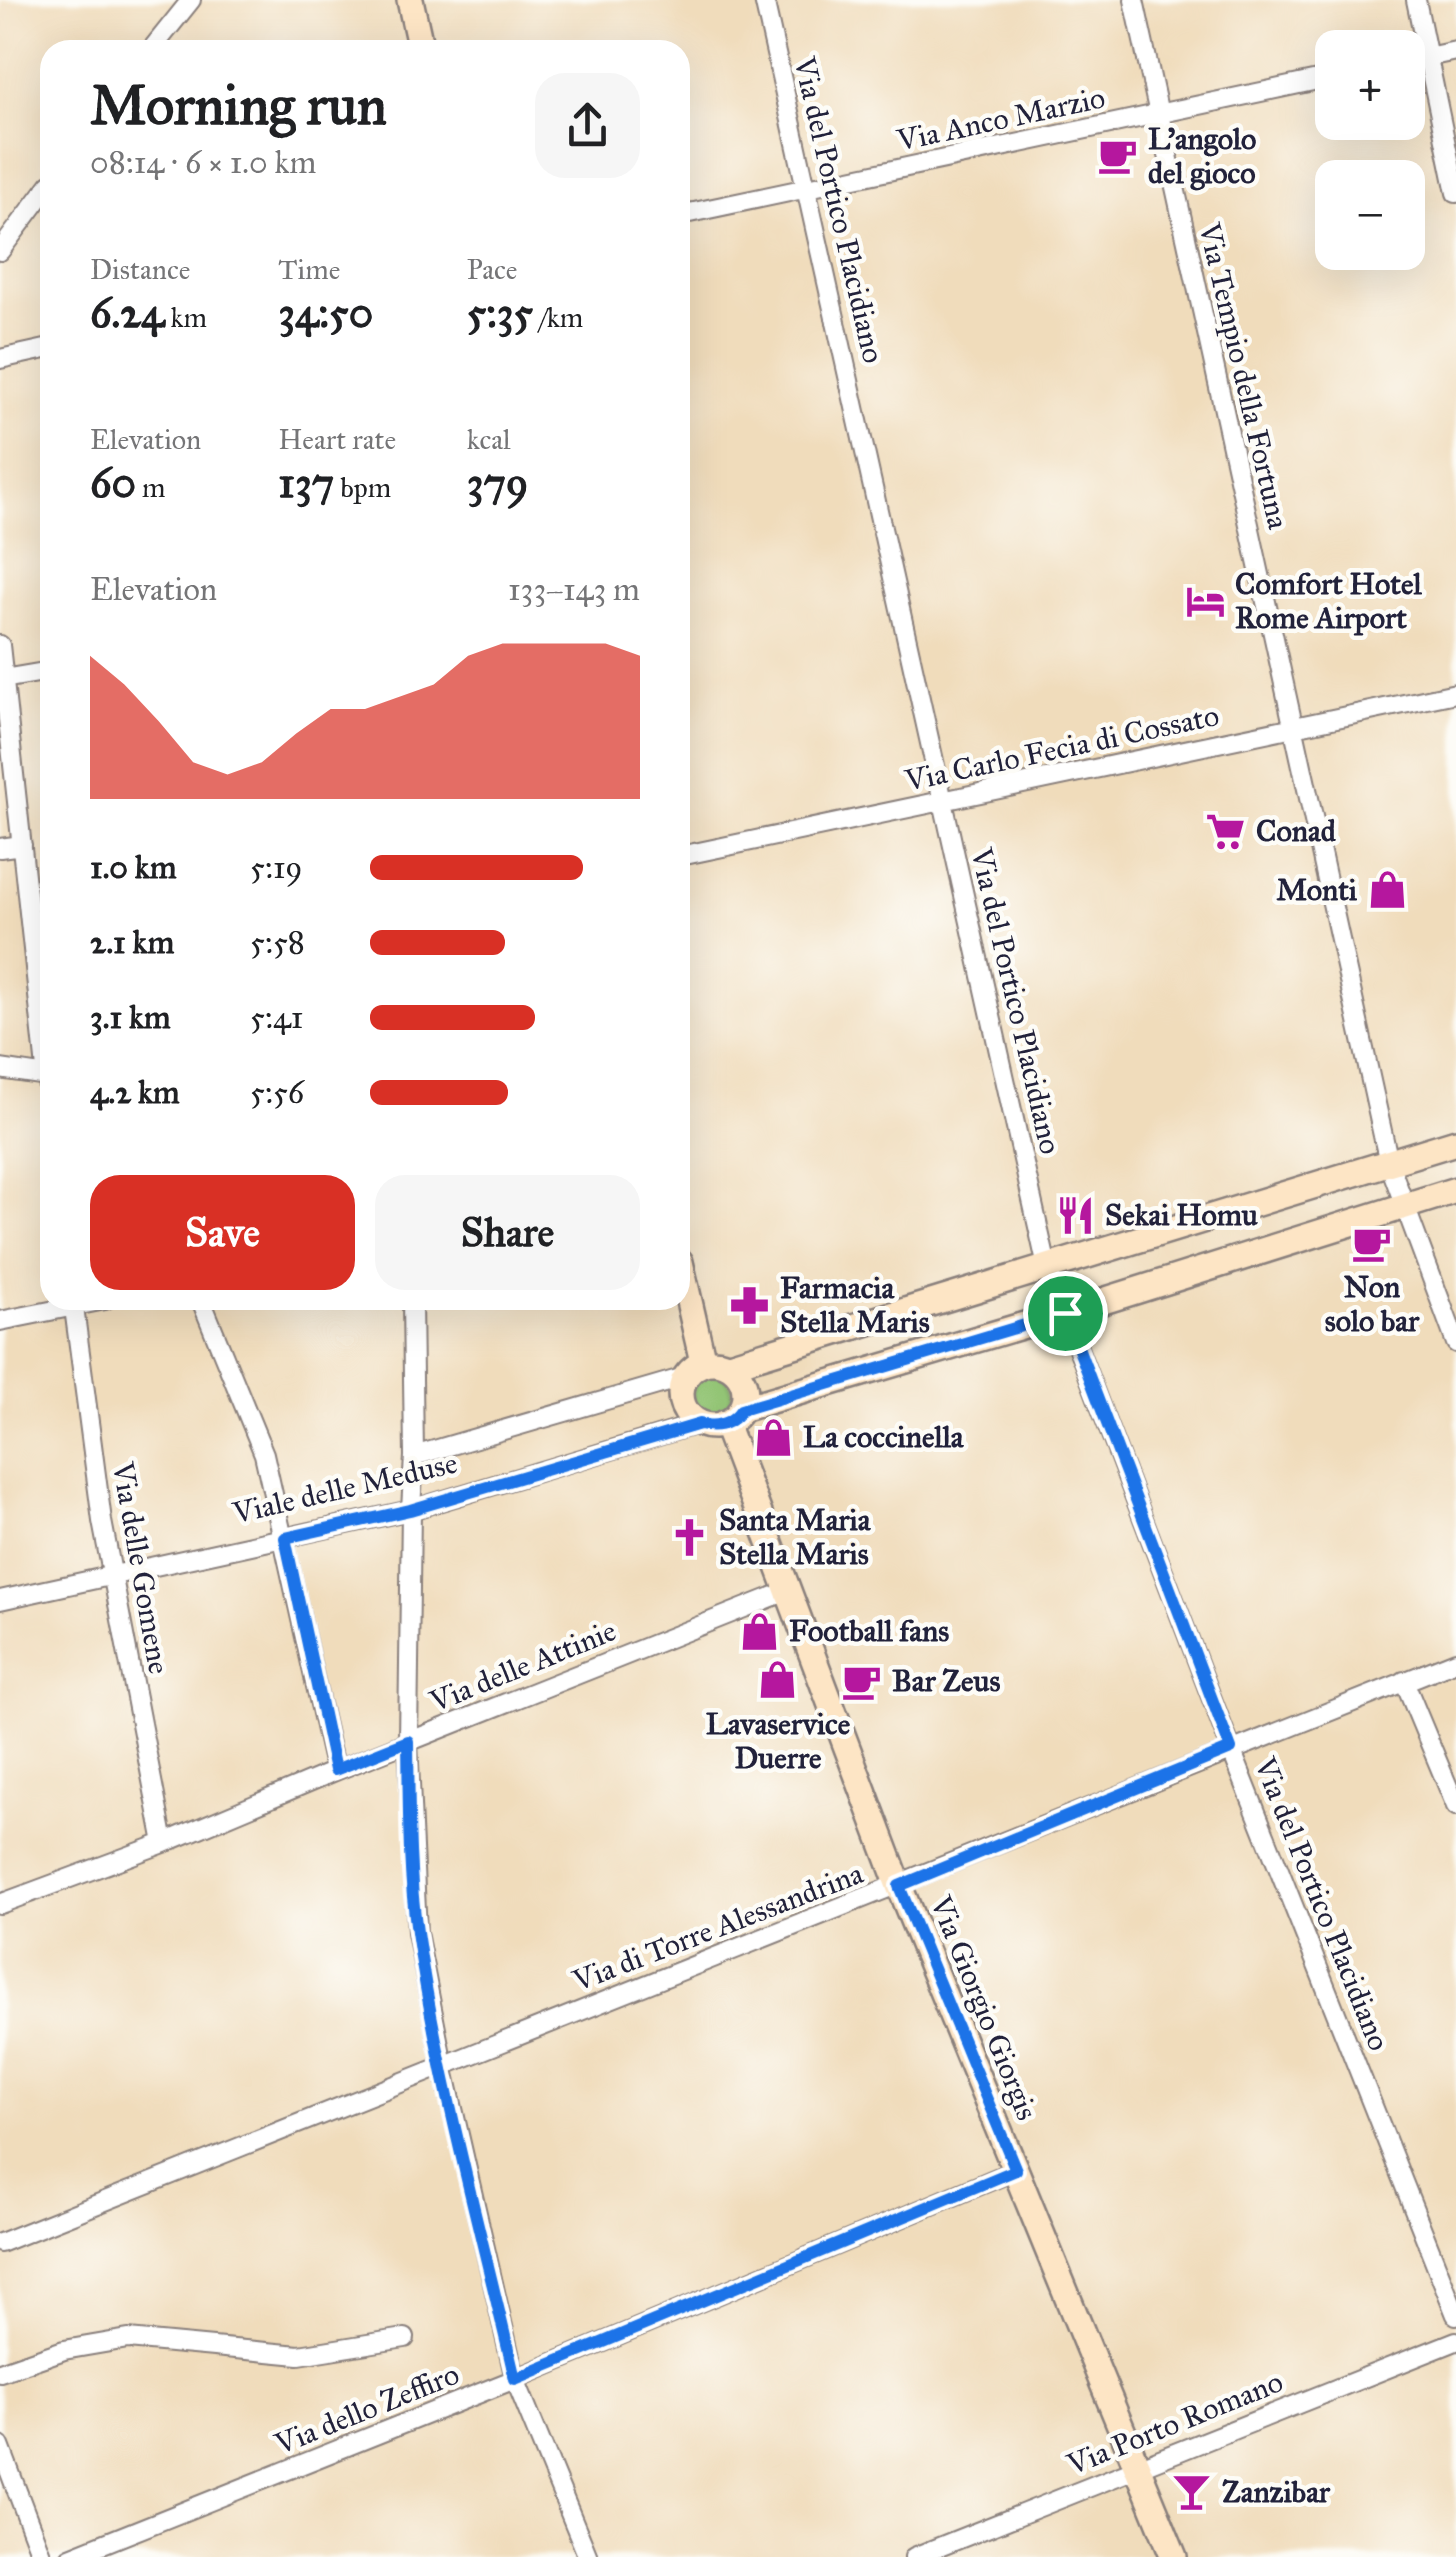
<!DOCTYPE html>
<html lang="en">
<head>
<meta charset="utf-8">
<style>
	body { margin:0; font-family:"IM FELL Great Primer",serif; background:#f6f6f6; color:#202124; height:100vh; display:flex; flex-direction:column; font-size:38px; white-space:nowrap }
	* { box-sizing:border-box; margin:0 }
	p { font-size:32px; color:#757577 }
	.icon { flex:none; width:55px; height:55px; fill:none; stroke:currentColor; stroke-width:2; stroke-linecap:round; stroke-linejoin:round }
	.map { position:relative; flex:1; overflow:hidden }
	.sheet { position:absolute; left:40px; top:40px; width:650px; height:1270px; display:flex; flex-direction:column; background:#fff; border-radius:30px; box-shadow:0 10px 40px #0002 }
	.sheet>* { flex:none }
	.controls { position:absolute; left:1315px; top:30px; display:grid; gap:20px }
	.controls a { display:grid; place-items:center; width:110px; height:110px; border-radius:20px; background:#fff; box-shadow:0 10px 40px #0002; font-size:50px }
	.pin { position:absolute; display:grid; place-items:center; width:85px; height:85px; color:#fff; margin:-42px; border:5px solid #fff; border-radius:50%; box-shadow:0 2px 10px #0007 }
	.round { display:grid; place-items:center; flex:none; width:105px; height:105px; border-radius:30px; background:#f6f6f6 }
	.headline { display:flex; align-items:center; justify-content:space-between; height:170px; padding:0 50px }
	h1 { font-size:55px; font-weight:700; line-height:75px }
	.metrics { display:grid; grid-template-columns:repeat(3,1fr); gap:15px; height:170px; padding:10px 50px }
	.metrics div { display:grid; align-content:center }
	.metrics b { font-size:42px; font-weight:700 }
	.metrics small { font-size:28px; font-weight:400 }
	.metrics p { font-size:28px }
	.chart { height:280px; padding:20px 50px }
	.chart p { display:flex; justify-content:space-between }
	.chart svg { width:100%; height:180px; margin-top:10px; fill:#d93025; opacity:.7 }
	.button { display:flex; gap:20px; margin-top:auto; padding:20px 50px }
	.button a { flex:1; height:115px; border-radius:30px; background:#d93025; color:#fff; font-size:40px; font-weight:700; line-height:115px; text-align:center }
	.button a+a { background:#f6f6f6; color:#202124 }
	ul { padding:0 50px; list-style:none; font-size:32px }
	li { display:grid; grid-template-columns:160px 120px 1fr; align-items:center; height:75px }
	li i { height:25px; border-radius:12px; background:#d93025 }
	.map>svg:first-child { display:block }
	.green { fill:#93c474; stroke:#5a7358; stroke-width:2.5 }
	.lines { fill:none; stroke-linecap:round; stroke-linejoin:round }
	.street-casing { stroke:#897f7b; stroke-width:22 }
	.secondary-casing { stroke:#897f7b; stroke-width:30 }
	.street { stroke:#fff; stroke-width:18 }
	.secondary { stroke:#fde5c5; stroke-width:25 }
	.route-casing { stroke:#fff; stroke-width:20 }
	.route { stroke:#1a73e8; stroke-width:12 }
	.labels { text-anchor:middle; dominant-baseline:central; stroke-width:9; stroke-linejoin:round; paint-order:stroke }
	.street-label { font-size:30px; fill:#22223b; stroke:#fdfcf7 }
	.poi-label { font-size:30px; font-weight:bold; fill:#22223b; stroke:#fdfcf7; text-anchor:start }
</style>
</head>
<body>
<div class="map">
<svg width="1456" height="2557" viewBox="0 0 1456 2557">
	<rect width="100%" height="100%" fill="#fdfcf7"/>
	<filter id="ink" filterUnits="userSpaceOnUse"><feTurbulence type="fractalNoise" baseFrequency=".01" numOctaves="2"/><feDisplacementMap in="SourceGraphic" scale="20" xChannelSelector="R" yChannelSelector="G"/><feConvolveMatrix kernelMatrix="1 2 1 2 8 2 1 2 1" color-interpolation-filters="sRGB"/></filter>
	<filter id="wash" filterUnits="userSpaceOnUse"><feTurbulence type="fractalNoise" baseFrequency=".0048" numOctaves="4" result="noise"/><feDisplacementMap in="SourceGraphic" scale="40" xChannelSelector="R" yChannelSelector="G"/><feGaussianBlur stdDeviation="2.25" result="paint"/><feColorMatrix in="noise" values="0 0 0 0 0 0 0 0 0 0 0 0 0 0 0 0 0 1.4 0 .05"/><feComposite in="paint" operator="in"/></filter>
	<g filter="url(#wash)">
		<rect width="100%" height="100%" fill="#f0dcbb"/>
		<path class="green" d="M691 1393a21 21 0 1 1 42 0a21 21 0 1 1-42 0Z"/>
	</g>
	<g filter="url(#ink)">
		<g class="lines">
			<defs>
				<path id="street" d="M764 0 1047 1267 1231 1749 1456 2315
					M1134 0 1389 1163 1456 1343
					M1416 0 1456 193
					M151 50 191 0
					M1408 61 1456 51
					M680 215 1332 77
					M0 251 50 184
					M0 359 50 348
					M0 645 50 1106
					M3 679 50 671
					M0 848 22 845
					M680 856 1456 693
					M0 1069 47 1076
					M73 1300 102 1521 164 1843
					M201 1300 264 1454 335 1771
					M412 1300 414 1456 411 1510 408 1741 417 1932 443 2065 515 2379 588 2557
					M0 1321 105 1300
					M414 1456 685 1377
					M0 1600 411 1510 701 1423
					M1404 1681 1456 1806
					M0 1904 164 1843 335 1771 787 1591
					M0 2243 1456 1661
					M0 2372 64 2350 128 2339 299 2355 405 2338
					M0 2446 42 2557
					M70 2557 515 2379 1016 2170
					M914 2557 1456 2341"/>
				<path id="secondary" d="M410 0 421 50
					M680 1262 703 1362
					M681 1394a32 32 0 1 1 64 0a32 32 0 1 1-64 0Z
					M729 1365 1456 1142
					M741 1409 1065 1313 1456 1190
					M725 1423 899 1886 1174 2557"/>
			</defs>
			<use href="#street" class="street-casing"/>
			<use href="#secondary" class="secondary-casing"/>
			<use href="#street" class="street"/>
			<use href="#secondary" class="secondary"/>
		</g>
	</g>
	<g class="lines" filter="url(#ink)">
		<defs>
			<path id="route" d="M1065 1313 1231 1749 899 1886 1016 2170 515 2379C481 2231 439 2082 417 1932 408 1869 409 1804 408 1741L335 1770 285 1538 410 1510 700 1424C717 1428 731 1424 741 1410Z"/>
		</defs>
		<use href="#route" class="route-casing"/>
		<use href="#route" class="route"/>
	</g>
	<defs>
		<symbol id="cafe-bare" viewBox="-9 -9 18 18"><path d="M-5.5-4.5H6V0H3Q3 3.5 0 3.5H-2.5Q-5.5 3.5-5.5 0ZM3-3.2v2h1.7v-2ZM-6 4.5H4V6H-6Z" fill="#b5179e" stroke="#fdfcf7" stroke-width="2.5" paint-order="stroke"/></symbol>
		<symbol id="hotel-bare" viewBox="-9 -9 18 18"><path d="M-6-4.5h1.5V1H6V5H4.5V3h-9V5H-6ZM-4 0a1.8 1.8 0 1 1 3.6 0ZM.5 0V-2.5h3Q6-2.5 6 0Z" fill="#b5179e" stroke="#fdfcf7" stroke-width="2.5" paint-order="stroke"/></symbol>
		<symbol id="supermarket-bare" viewBox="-9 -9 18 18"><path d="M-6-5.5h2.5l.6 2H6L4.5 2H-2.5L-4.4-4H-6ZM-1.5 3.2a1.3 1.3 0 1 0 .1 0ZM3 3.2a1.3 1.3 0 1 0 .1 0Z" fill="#b5179e" stroke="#fdfcf7" stroke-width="2.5" paint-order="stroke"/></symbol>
		<symbol id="shop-bare" viewBox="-9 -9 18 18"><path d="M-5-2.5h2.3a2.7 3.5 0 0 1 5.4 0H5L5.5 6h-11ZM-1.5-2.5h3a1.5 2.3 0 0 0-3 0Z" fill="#b5179e" stroke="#fdfcf7" stroke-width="2.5" paint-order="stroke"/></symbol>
		<symbol id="restaurant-bare" viewBox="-9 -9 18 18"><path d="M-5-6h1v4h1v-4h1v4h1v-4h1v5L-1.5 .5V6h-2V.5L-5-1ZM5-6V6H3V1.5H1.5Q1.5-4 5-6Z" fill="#b5179e" stroke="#fdfcf7" stroke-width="2.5" paint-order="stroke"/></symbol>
		<symbol id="pharmacy-bare" viewBox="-9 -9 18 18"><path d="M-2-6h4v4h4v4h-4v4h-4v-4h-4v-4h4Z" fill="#b5179e" stroke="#fdfcf7" stroke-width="2.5" paint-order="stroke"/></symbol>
		<symbol id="church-bare" viewBox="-9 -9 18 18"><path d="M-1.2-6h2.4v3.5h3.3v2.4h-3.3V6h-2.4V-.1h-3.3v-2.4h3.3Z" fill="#b5179e" stroke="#fdfcf7" stroke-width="2.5" paint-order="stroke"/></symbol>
		<symbol id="bar-bare" viewBox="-9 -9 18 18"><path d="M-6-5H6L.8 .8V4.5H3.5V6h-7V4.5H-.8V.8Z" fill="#b5179e" stroke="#fdfcf7" stroke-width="2.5" paint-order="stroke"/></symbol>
	</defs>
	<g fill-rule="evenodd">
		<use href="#cafe-bare" x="1090" y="128" width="55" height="55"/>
		<use href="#hotel-bare" x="1178" y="574" width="55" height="55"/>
		<use href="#supermarket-bare" x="1198" y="804" width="55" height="55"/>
		<use href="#shop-bare" x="1360" y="862" width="55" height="55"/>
		<use href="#restaurant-bare" x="1048" y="1188" width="55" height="55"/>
		<use href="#cafe-bare" x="1344" y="1216" width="55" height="55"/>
		<use href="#pharmacy-bare" x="722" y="1278" width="55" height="55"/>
		<use href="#shop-bare" x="746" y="1410" width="55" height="55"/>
		<use href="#church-bare" x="662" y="1510" width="55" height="55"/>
		<use href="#shop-bare" x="732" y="1604" width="55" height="55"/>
		<use href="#shop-bare" x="750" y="1652" width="55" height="55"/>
		<use href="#cafe-bare" x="834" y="1654" width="55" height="55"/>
		<use href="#bar-bare" x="1164" y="2464" width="55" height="55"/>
	</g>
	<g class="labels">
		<g class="street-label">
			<text transform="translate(1001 119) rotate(-12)">Via Anco Marzio</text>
			<text transform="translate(839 210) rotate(77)">Via del Portico Placidiano</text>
			<text transform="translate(1244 376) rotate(77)">Via Tempio della Fortuna</text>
			<text transform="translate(1062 748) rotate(-12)">Via Carlo Fecia di Cossato</text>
			<text transform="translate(1016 1001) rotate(77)">Via del Portico Placidiano</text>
			<text transform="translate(345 1488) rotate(-13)">Viale delle Meduse</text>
			<text transform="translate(141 1568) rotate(80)">Via delle Gomene</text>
			<text transform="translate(523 1666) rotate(-22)">Via delle Attinie</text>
			<text transform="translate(1322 1904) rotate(68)">Via del Portico Placidiano</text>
			<text transform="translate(718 1927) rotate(-21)">Via di Torre Alessandrina</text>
			<text transform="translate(984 2008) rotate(68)">Via Giorgio Giorgis</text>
			<text transform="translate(367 2409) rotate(-22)">Via dello Zeffiro</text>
			<text transform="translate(1175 2423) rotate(-22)">Via Porto Romano</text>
		</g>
		<g class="poi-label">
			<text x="1148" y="139">L'angolo<tspan x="1148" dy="34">del gioco</tspan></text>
			<text x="1235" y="584">Comfort Hotel<tspan x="1235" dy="34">Rome Airport</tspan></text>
			<text x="1256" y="831">Conad</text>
			<text x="1357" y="890" text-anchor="end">Monti</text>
			<text x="1105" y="1215">Sekai Homu</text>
			<text x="1372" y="1287" text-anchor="middle">Non<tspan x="1372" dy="34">solo bar</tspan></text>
			<text x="780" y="1288">Farmacia<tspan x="780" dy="34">Stella Maris</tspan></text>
			<text x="803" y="1437">La coccinella</text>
			<text x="719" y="1520">Santa Maria<tspan x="719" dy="34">Stella Maris</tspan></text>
			<text x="789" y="1631">Football fans</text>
			<text x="892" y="1681">Bar Zeus</text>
			<text x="778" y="1724" text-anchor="middle">Lavaservice<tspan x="778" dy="34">Duerre</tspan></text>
			<text x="1222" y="2492">Zanzibar</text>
		</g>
	</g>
</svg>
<div class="controls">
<a>+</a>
<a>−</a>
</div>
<div class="pin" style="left:1065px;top:1313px;background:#1e9e55"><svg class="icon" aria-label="arrive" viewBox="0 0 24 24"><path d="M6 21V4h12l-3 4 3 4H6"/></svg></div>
<section class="sheet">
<div class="headline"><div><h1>Morning run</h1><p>08:14 · 6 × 1.0 km</p></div><a class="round"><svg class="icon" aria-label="share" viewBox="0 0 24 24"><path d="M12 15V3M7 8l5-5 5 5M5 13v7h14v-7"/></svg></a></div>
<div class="metrics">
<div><p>Distance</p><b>6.24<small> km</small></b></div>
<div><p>Time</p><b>34:50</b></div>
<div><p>Pace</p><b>5:35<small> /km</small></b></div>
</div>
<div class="metrics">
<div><p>Elevation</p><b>60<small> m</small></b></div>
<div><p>Heart rate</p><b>137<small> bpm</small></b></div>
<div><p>kcal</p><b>379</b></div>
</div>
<div class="chart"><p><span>Elevation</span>133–143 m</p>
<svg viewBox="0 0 160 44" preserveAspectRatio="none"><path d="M0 44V9L10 16L20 25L30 35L40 38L50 35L60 28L70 22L80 22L90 19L100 16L110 9L120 6L130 6L140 6L150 6L160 9V44z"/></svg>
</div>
<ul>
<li><b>1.0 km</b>5:19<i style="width:79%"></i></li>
<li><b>2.1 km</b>5:58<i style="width:50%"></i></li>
<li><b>3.1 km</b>5:41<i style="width:61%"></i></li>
<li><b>4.2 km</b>5:56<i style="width:51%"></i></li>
</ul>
<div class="button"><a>Save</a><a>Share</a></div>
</section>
</div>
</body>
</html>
